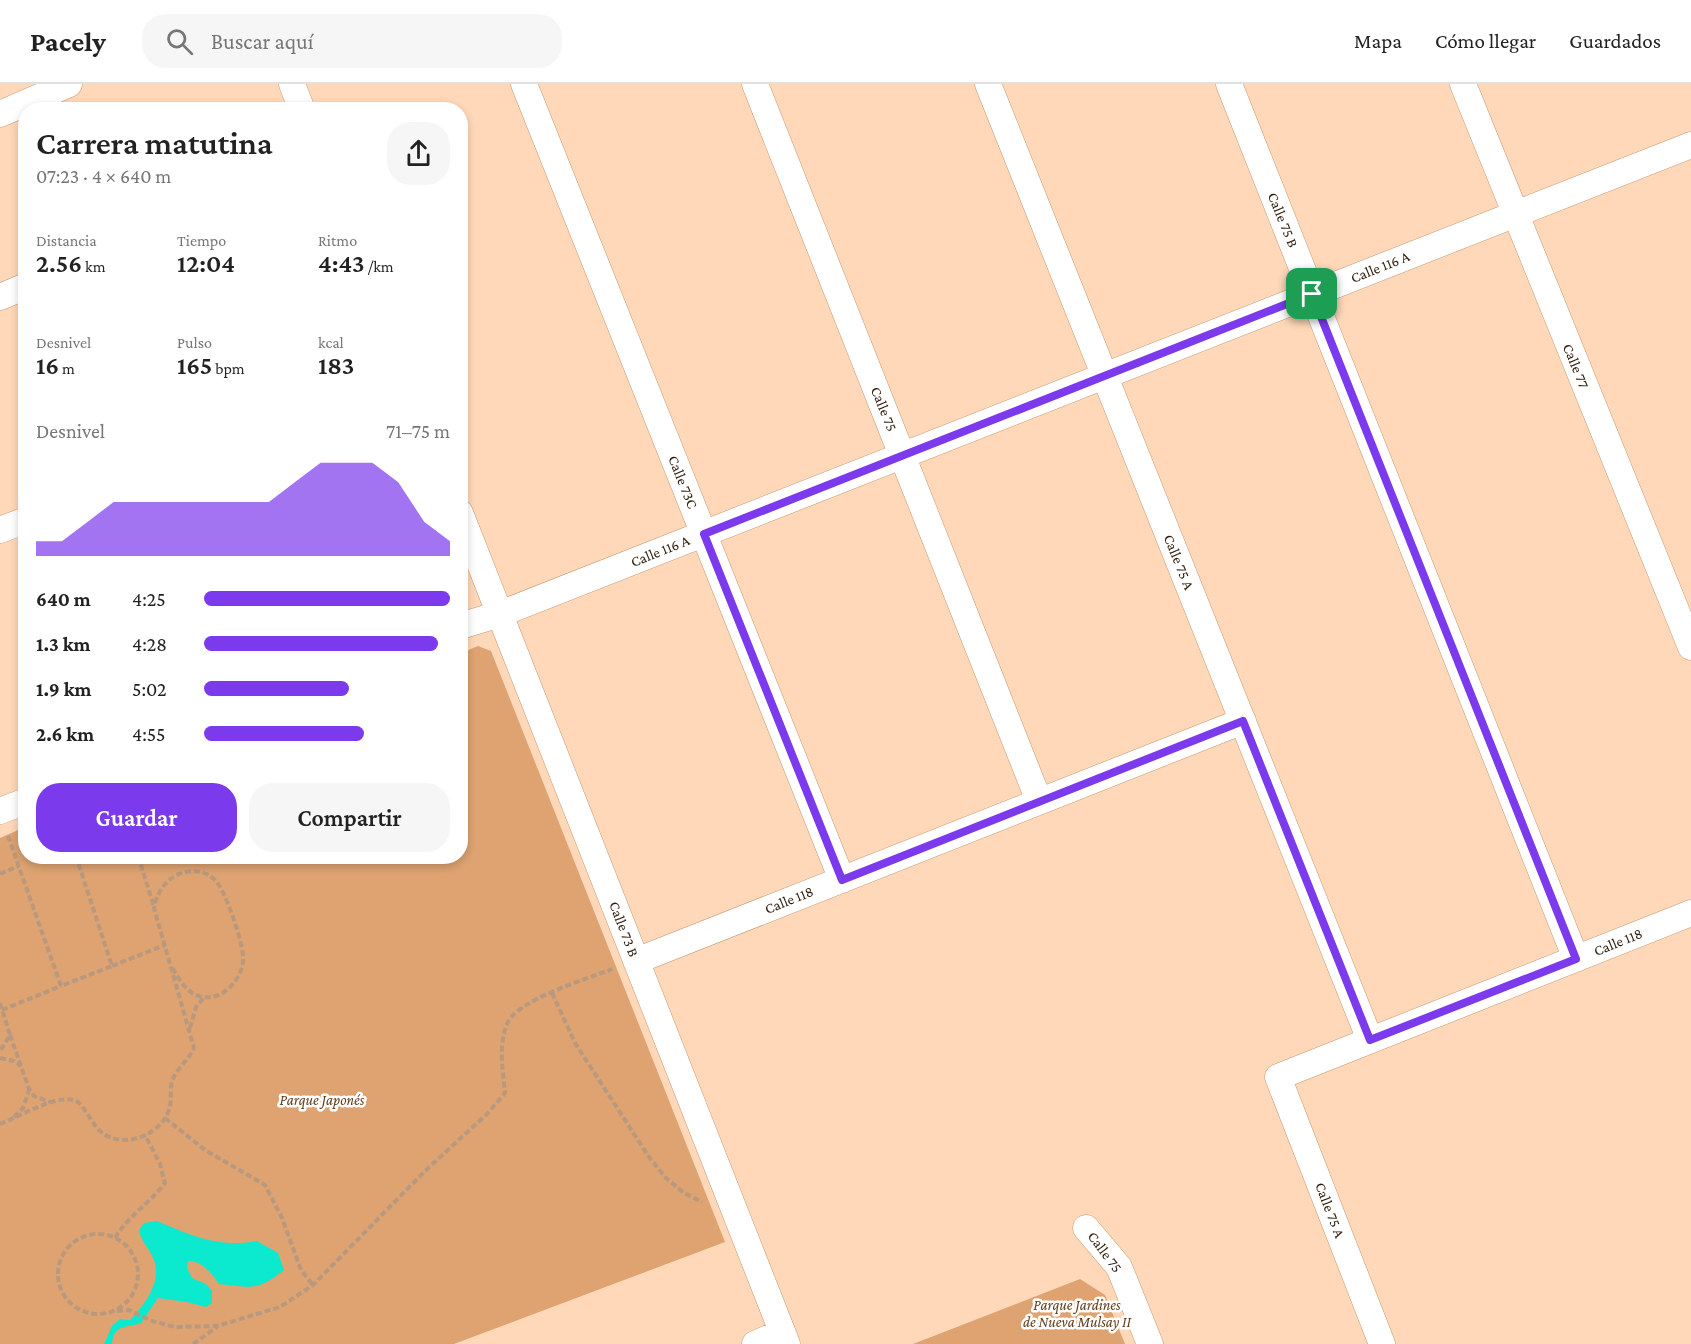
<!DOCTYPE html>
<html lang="es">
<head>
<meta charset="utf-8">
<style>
	body { margin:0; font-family:"Crimson Pro",serif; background:#f6f6f6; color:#222; height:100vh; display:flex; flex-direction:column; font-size:22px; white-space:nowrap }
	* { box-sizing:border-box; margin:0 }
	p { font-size:20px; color:#767676 }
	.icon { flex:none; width:33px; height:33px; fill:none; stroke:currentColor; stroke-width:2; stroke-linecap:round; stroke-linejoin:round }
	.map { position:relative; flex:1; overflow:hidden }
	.details { position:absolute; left:18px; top:18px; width:450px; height:762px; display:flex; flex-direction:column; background:#fff; border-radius:24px; box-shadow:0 3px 9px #0003 }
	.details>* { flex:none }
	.pin { position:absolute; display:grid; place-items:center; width:51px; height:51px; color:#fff; margin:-26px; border-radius:12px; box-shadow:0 3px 9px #0006 }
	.round { display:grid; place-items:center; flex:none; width:63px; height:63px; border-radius:24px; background:#f6f6f6 }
	.summary { display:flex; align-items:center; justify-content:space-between; height:102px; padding:0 18px }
	h1 { font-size:33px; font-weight:600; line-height:45px }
	.metrics { display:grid; grid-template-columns:repeat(3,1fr); gap:9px; height:102px; padding:6px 18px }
	.metrics div { display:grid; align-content:center }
	.metrics b { font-size:26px; font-weight:600 }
	.metrics small { font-size:16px; font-weight:400 }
	.metrics p { font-size:16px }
	.chart { height:168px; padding:12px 18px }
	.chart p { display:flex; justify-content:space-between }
	.chart svg { width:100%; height:108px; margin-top:6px; fill:#7c3aed; opacity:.7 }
	.cta { display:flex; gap:12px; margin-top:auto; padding:12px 18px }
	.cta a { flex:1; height:69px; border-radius:24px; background:#7c3aed; color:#fff; font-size:24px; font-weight:600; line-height:69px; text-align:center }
	.cta a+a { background:#f6f6f6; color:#222 }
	ul { padding:0 18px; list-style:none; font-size:20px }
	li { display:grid; grid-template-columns:96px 72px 1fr; align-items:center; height:45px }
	li i { height:15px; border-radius:8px; background:#7c3aed }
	header { display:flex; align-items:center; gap:36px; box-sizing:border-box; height:84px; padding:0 30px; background:#fff; border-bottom:2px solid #e0e0e0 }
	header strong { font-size:28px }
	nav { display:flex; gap:33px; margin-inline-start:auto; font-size:21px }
	.search { width:420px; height:54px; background:#f6f6f6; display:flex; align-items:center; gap:15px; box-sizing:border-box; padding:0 21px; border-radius:24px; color:#767676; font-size:22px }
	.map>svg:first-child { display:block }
	.green { fill:#dea371 }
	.water { fill:#0be9cf }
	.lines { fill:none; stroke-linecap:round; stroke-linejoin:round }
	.street-casing { stroke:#c69973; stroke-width:27 }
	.path { stroke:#b8997f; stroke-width:4; stroke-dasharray:6 3; stroke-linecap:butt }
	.street { stroke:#fff; stroke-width:26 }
	.route-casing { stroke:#fff; stroke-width:12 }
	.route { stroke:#7c3aed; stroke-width:8 }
	.labels { text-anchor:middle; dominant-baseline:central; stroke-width:5; stroke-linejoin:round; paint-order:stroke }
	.street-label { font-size:15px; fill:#2e1d0d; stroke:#fff }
	.park-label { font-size:15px; font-style:italic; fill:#633d1a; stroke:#fff }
</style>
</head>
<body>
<header>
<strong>Pacely</strong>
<div class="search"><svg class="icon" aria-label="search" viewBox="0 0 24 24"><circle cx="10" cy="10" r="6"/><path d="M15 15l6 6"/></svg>Buscar aquí</div>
<nav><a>Mapa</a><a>Cómo llegar</a><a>Guardados</a></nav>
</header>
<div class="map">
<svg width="1691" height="1260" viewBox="0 0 1691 1260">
	<rect width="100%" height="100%" fill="#ffd8b9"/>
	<path class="green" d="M478 562 491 567 725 1158 454 1260H0V754L25 743 26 772H460L461 569Z
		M1080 1195 1105 1211 1125 1260H913Z"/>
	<path class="water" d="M157 1137C193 1152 217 1164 257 1157L278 1169 284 1186C256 1208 252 1203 219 1200 211 1189 203 1177 188 1177L187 1184 192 1194 206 1200 212 1207V1219L206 1223 187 1218 158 1214 141 1239C127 1244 113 1240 112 1260H104L112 1242 120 1235 130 1236C144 1221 162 1199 154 1176 150 1165 141 1158 139 1146L144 1139Z"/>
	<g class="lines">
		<defs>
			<path id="street" d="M292 0 302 26
				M524 0 842 796
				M755 0 1039 717
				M988 0 1370 956
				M1229 0 1576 875
				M1463 0 1691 563
				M0 30 69 0
				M0 213 26 202
				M460 429 787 1260
				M0 446 26 436
				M460 542 500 530 1691 61
				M0 727 26 717
				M636 877 1243 637
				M1086 1144 1119 1183 1150 1260
				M755 1260 782 1248
				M1382 1260 1278 993 1691 829"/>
		</defs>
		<use href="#street" class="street-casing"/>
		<path class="path" d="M8 752 61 902 112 882 76 772
			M138 772 154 823
			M0 790 19 782
			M112 882 165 861
			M552 909 575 959 649 1073 666 1094 684 1109 702 1118
			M0 919 10 951 0 967
			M2 926 61 902
			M190 944 196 923 205 912
			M10 951 29 1005 34 1012 50 1018
			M0 974 14 977 21 982
			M14 1033 23 1024 29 1006
			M165 1034 205 1066 265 1101 282 1134 301 1186 313 1201
			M0 1040C18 1033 55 1011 74 1016 82 1017 92 1040 100 1047 122 1067 164 1051 170 1022 172 1014 169 1003 173 995 177 984 189 976 194 964L154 824C157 807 168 792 185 788 197 786 205 787 215 796 225 805 245 863 243 877 241 899 217 922 194 910 184 905 177 891 171 882
			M58 1190a40 40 0 1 1 80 0a40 40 0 1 1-80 0Z
			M115 1154C128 1132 150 1119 165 1099L160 1080 145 1051
			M117 1227 129 1226 152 1237 175 1243 217 1242 280 1223 313 1201 425 1087 487 1030 505 1009C503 987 498 962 507 940 517 915 588 895 612 885
			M193 1260 217 1243"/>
		<use href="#street" class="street"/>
	</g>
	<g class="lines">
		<defs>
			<path id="route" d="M1312 210 1576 875 1370 956 1243 637 842 796 704 450Z"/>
		</defs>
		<use href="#route" class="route-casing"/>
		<use href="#route" class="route"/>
	</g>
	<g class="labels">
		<g class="street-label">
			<text transform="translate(1283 136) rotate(68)">Calle 75 B</text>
			<text transform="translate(1380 183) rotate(-22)">Calle 116 A</text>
			<text transform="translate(1576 282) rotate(68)">Calle 77</text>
			<text transform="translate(884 325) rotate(68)">Calle 75</text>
			<text transform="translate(683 398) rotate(68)">Calle 73C</text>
			<text transform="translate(660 467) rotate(-22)">Calle 116 A</text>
			<text transform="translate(1179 478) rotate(68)">Calle 75 A</text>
			<text transform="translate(789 816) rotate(-22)">Calle 118</text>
			<text transform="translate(624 845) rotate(69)">Calle 73 B</text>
			<text transform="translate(1618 858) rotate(-22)">Calle 118</text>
			<text transform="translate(1330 1126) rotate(69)">Calle 75 A</text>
			<text transform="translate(1105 1168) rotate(53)">Calle 75</text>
		</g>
		<g class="park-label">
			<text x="322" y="1016">Parque Japonés</text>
			<text x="1077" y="1221">Parque Jardines<tspan x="1077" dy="17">de Nueva Mulsay II</tspan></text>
		</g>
	</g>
</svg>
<div class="pin" style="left:1312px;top:210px;background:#1e9e55"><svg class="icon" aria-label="arrive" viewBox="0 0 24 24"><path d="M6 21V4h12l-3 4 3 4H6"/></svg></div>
<section class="details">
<div class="summary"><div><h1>Carrera matutina</h1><p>07:23 · 4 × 640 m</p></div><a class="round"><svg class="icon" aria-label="share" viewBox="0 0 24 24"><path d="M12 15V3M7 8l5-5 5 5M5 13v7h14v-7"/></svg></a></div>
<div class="metrics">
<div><p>Distancia</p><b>2.56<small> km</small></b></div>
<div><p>Tiempo</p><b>12:04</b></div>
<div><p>Ritmo</p><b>4:43<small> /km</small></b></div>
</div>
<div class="metrics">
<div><p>Desnivel</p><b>16<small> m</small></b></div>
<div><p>Pulso</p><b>165<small> bpm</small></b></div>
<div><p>kcal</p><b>183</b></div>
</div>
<div class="chart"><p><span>Desnivel</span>71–75 m</p>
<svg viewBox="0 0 160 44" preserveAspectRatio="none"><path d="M0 44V38L10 38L20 30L30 22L40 22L50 22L60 22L70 22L80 22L90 22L100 14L110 6L120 6L130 6L140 14L150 30L160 38V44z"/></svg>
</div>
<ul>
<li><b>640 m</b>4:25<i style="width:100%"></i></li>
<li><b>1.3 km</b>4:28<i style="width:95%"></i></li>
<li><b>1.9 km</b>5:02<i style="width:59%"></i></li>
<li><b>2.6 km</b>4:55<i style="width:65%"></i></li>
</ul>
<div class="cta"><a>Guardar</a><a>Compartir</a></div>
</section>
</div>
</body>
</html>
